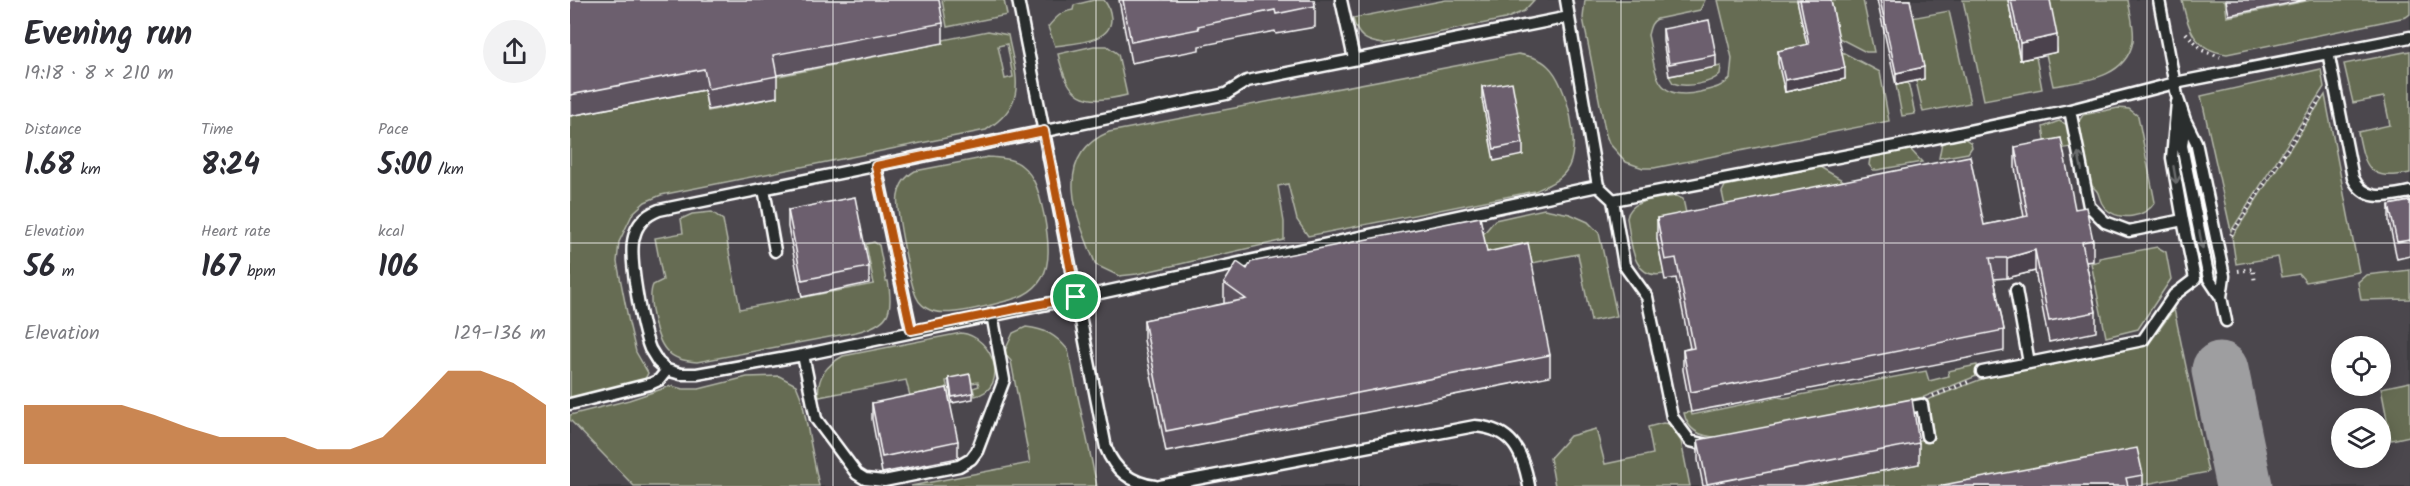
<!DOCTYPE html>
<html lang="en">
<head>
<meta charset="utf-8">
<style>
	body { margin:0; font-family:Kalam,sans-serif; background:#f2f2f3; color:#2b2b33; height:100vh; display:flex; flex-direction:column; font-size:22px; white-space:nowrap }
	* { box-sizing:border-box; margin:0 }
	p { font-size:20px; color:#7c7c81 }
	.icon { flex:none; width:33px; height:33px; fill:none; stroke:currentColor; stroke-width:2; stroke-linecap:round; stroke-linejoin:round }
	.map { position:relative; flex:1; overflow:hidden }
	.drawer { display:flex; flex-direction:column; background:#fff; width:570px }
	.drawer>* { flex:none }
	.tools { position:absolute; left:1761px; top:336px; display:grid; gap:12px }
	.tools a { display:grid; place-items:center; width:60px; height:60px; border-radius:50%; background:#fff; box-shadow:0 3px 15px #0003; font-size:30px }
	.pin { position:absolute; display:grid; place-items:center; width:51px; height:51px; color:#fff; margin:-26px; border:3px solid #fff; border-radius:50%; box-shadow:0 2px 6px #0007 }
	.round { display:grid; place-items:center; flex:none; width:63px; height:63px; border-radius:32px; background:#f2f2f3 }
	.summary { display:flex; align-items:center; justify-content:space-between; height:102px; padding:0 24px }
	h1 { font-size:33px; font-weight:700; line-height:45px }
	.figures { display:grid; grid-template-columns:repeat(3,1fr); gap:9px; height:102px; padding:6px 24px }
	.figures div { display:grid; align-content:center }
	.figures b { font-size:30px; font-weight:700 }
	.figures small { font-size:16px; font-weight:400 }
	.figures p { font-size:16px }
	.chart { height:168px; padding:12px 24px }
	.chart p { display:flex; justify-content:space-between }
	.chart svg { width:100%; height:108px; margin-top:6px; fill:#b45309; opacity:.7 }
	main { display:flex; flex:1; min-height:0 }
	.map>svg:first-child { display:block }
	.built { fill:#4c464e; fill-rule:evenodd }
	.green { fill:#666c52; stroke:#b2b6a8; stroke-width:1.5; fill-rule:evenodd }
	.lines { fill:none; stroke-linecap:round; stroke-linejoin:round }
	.taxiway { stroke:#9e9ea0; stroke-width:57 }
	.service-casing { stroke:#fff; stroke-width:15 }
	.path { stroke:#fff; stroke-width:4; stroke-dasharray:1.5 4.5; stroke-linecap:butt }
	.service { stroke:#2a2d2e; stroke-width:10 }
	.wall { fill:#5d525f; stroke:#fff; stroke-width:1.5 }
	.shaded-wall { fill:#4c424d; stroke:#fff; stroke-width:1.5 }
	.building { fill:#6c5f6e; stroke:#fff; stroke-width:1.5 }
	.oneway { stroke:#6a6c6d }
	.route-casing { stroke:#fff; stroke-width:12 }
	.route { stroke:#b45309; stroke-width:8 }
	.grid { fill:none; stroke:#fff; stroke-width:1.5; stroke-opacity:0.55 }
</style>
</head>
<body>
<main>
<section class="drawer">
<div class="summary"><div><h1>Evening run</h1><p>19:18 · 8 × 210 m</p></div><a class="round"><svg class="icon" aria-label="share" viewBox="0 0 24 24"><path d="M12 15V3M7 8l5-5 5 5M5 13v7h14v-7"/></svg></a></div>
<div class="figures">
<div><p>Distance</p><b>1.68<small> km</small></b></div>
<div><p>Time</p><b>8:24</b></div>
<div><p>Pace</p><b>5:00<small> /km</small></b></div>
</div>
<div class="figures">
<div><p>Elevation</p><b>56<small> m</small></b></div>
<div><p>Heart rate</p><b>167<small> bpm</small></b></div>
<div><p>kcal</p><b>106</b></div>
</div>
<div class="chart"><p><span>Elevation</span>129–136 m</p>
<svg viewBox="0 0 160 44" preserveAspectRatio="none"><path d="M0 44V20L10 20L20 20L30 20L40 24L50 29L60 33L70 33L80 33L90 38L100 38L110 33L120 20L130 6L140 6L150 11L160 20V44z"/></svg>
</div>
</section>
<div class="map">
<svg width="1840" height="486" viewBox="0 0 1840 486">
	<rect width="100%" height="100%" fill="#3e3c41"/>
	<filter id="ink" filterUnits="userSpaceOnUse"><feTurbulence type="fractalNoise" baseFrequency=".0167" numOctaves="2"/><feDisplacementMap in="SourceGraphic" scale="12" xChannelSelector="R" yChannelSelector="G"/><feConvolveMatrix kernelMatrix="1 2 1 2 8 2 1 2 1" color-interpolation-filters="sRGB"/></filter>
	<g filter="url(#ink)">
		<path class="built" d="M0 0H1840V486H0ZM1772 346H1810V386H1772ZM1772 418H1810V458H1772Z"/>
		<path class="green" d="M372 0H434L437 15 377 27Z
			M524 0H534C539 7 540 10 541 18 542 43 503 43 485 46L478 27C486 17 491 12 503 10L504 5Z
			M876 0H964L954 11 935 19 814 44C796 42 787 37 783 18Z
			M1015 0H1135L1130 10 1087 19C1080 23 1080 28 1078 35 1086 70 1083 103 1130 92 1141 89 1151 88 1160 79L1162 58 1148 0H1227L1234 32 1310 72 1319 121 1084 168H1073L1056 162 1039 143 1036 135 1013 18Z
			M1258 0H1293L1304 52H1296L1267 37Z
			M1393 0H1438L1450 60 1466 57 1472 89 1414 100Z
			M1479 0H1558C1560 13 1565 28 1563 41 1556 79 1513 81 1483 86L1476 54 1487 51Z
			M1612 0H1655L1657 17 1741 0H1840V14L1836 17 1657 54C1624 50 1618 29 1612 0Z
			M1379 11 1400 103 1353 112 1346 81 1341 18Z
			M418 31 438 35C446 77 459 103 416 130L91 195 75 202 63 213 49 242 47 262 59 323 66 352 78 373 74 381 0 402V116L134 90 138 111 207 97 204 77 373 43V40ZM437 44 443 77 435 79 428 46Z
			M524 46H537L548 54 557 95C512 106 498 98 488 54Z
			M1840 51V173C1799 181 1795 169 1788 132L1820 125 1814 97 1783 103 1774 64Z
			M948 54C959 56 970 58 978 66 997 83 1013 149 996 171 989 181 976 186 965 191L738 236 727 220 718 184 708 186 714 222V240L567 274 549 276 526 265C508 221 479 157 539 132Z
			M1151 66 1150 74C1141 84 1115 88 1103 83L1099 76Z
			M1751 69 1754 87 1661 231 1631 96Z
			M1338 82 1345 114 1332 116 1326 85Z
			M1755 95 1789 272 1736 282 1729 274 1712 277 1708 257 1666 264 1662 237Z
			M1548 108 1559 109 1568 116 1585 202C1575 218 1549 222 1535 208 1526 198 1533 193 1520 185L1507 124 1513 115Z
			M1489 121 1498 125 1502 147 1477 151 1473 127Z
			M1394 138 1401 143 1402 147 1398 153 1369 158 1372 142Z
			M1340 149 1352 162 1307 170H1303L1299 165 1300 158 1303 156Z
			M418 157C429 158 443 158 452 166 467 178 470 198 474 215 481 251 485 288 440 300 422 305 377 318 360 310 355 308 349 303 347 298 341 288 325 206 328 196 330 184 335 177 345 171Z
			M1250 167 1279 184 1159 225 1152 192 1155 186Z
			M1106 196 1113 199 1120 232 1087 239 1094 274C1061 281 1061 240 1057 218 1060 198 1090 199 1106 196Z
			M974 209 1000 214 1018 222 1029 233 1047 316 1021 321 1008 254 917 272 910 238 925 220Z
			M142 212 153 220 170 309 304 284 296 244 304 242 309 245 316 281H318C324 313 319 324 286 332L127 362C115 361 104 359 96 350 86 339 77 298 83 285L93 280 85 238 113 233 111 219 122 214Z
			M1587 247 1596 252 1601 279 1568 329 1536 337 1521 263 1529 261V258Z
			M1840 270V299L1791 300 1788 282 1796 275Z
			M1604 309 1638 472 1571 485 1234 486 1349 464 1345 441 1364 437 1357 400 1417 377 1578 345Z
			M456 327C475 329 486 335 498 350L527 486H341L460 463 441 361 434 353 443 333Z
			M391 333C423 336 441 388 405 396L403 388 409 386 408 382 402 383 400 376 376 381 380 401 343 408 336 380 249 397C246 377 257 365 273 356Z
			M1407 365 1409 375 1354 397 1153 437C1135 438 1118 433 1114 413L1121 412 1122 415 1208 397 1214 398 1356 371 1359 381 1379 376 1378 371Z
			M209 376 226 385 232 400 249 486H64L0 420V415L59 400 101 386 113 389H129L177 377Z
			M1840 382V436L1821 440 1811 388Z
			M1093 423 1099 424 1111 441 1120 486H985L980 458 1000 436 1026 429 1035 464 1083 454 1078 427Z"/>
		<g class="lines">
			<path class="taxiway" d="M1650 370 1674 486"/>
			<defs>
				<path id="service" d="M448 0 536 448C545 471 561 483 585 486
					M771 0 784 59
					M996 0 1028 186 1043 200 1054 265 1077 297 1102 417 1120 441 1141 446
					M1589 0 1607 96 1615 120 1626 142 1654 276 1651 297 1656 321
					M999 17 677 81 656 94 89 210C76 215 67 223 64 237 58 257 72 329 80 349L88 362 97 370 111 374H127L233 355 530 293 1028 186
					M1758 52 1783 178C1795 203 1818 196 1840 192
					M1500 110 1519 206 1535 222 1559 231 1613 220 1602 158 1607 102
					M1615 121 1612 146 1639 279 1651 297
					M306 166 341 330
					M194 189 205 251
					M1043 200 1331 145 1500 110 1605 83 1840 37
					M1446 290 1459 363 1573 340 1604 295 1625 279 1613 220
					M233 355 246 419 287 474 295 479 314 481 389 466 401 459 407 451 434 380 422 314
					M1412 372 1459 363
					M0 404 80 384 89 380 97 370
					M1330 409 1352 405 1357 436
					M590 486 905 426C943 429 953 453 959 486"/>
			</defs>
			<use href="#service" class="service-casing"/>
			<path class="path" d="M1616 33 1632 50 1650 57
				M1661 235 1752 96
				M1668 271 1683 269 1685 283
				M1363 396 1401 381"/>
			<use href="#service" class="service"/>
		</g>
		<path class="wall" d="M0 0 373 23V43L207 75V97L138 110 134 90 0 116Z
			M549 0H744L745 6V27L706 34 705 31 629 46V50L561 63Z
			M1227 0H1261L1275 79 1215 92 1208 63V51L1237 45Z
			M1307 0H1340L1354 79 1326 85Z
			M1438 0H1480L1487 52 1450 60Z
			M1656 0H1736L1659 15Z
			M1093 29 1146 55V67L1099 76 1093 41Z
			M912 87 953 143V155L924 161 912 99Z
			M1445 147 1505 209 1523 240V261L1516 262 1526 312V332L1479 342 1465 271 1437 278 1424 279 1434 330V351L1121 412 1113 370V350L1120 348 1106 278 1095 280 1087 239V218L1414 225 1454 217 1445 168Z
			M1840 201V256L1827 259 1819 222V205Z
			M218 210 299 267V283L232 297 218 227Z
			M917 252 980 355V376L596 452 574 340V320L654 304V283L677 269Z
			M379 378 403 393V399L382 403 379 384Z
			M302 403 388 441V458L312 473 302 419Z
			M1128 440 1349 443V464L1234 486H1133L1128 460Z
			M1573 475V486H1368Z"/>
		<path class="shaded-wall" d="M1487 35V52L1450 60V43Z
			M1354 67V79L1326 85V73Z
			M1275 68V79L1215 92V80Z
			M1465 250V271L1437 278V258Z"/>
		<path class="building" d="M0 0H369L373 23 203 55 207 76 138 89 134 69 0 95Z
			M553 0H744L745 6 706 14 705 10 628 26 629 29 561 42Z
			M1230 0H1261L1275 68 1215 80 1208 51 1239 44Z
			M1310 0H1340L1354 67 1326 73Z
			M1441 0H1480L1487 35 1450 43Z
			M1139 20 1146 55 1099 64 1093 29Z
			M942 82 953 143 924 149 912 87Z
			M1491 138 1505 209 1516 207 1523 240 1512 242 1526 312 1479 321 1465 250 1437 258H1420L1434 330 1121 392 1113 350 1124 348 1106 258 1095 260 1087 218 1400 156 1414 225 1458 216 1445 147Z
			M285 197 299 267 232 280 218 210Z
			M1840 201V240L1827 242 1819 205Z
			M910 217 917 252 958 243 980 355 596 431 574 320 676 299 654 283 667 262 677 269 681 262Z
			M400 374 403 393 382 397 379 378Z
			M377 388 388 441 312 457 302 403Z
			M1342 399 1349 443 1137 484 1128 440Z
			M1567 448 1573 475 1556 478 1558 486H1368Z"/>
		<defs><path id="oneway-shaft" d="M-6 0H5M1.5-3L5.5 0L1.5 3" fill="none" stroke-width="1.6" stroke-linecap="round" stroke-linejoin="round" transform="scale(1.5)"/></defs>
		<g class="oneway">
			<use href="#oneway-shaft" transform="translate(1510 161) rotate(-102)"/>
			<use href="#oneway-shaft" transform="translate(1605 175) rotate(80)"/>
			<use href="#oneway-shaft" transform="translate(1631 240) rotate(79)"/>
		</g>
	</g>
	<g class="lines" filter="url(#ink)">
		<defs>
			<path id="route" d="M474 131 506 297 341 330 306 166Z"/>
		</defs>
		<use href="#route" class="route-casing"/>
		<use href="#route" class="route"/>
	</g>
	<path class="grid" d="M263 0V486M526 0V486M789 0V486M1051 0V486M1314 0V486M1577 0V486M0 243H1840"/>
</svg>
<div class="tools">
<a><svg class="icon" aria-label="locate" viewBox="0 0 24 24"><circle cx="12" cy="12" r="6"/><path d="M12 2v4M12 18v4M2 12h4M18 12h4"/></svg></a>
<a><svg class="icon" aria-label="layers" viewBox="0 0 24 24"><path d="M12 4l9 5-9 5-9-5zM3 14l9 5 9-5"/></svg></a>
</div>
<div class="pin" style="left:506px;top:297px;background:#1e9e55"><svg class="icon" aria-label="arrive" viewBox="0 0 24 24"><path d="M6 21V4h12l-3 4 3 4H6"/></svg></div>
</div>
</main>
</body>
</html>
